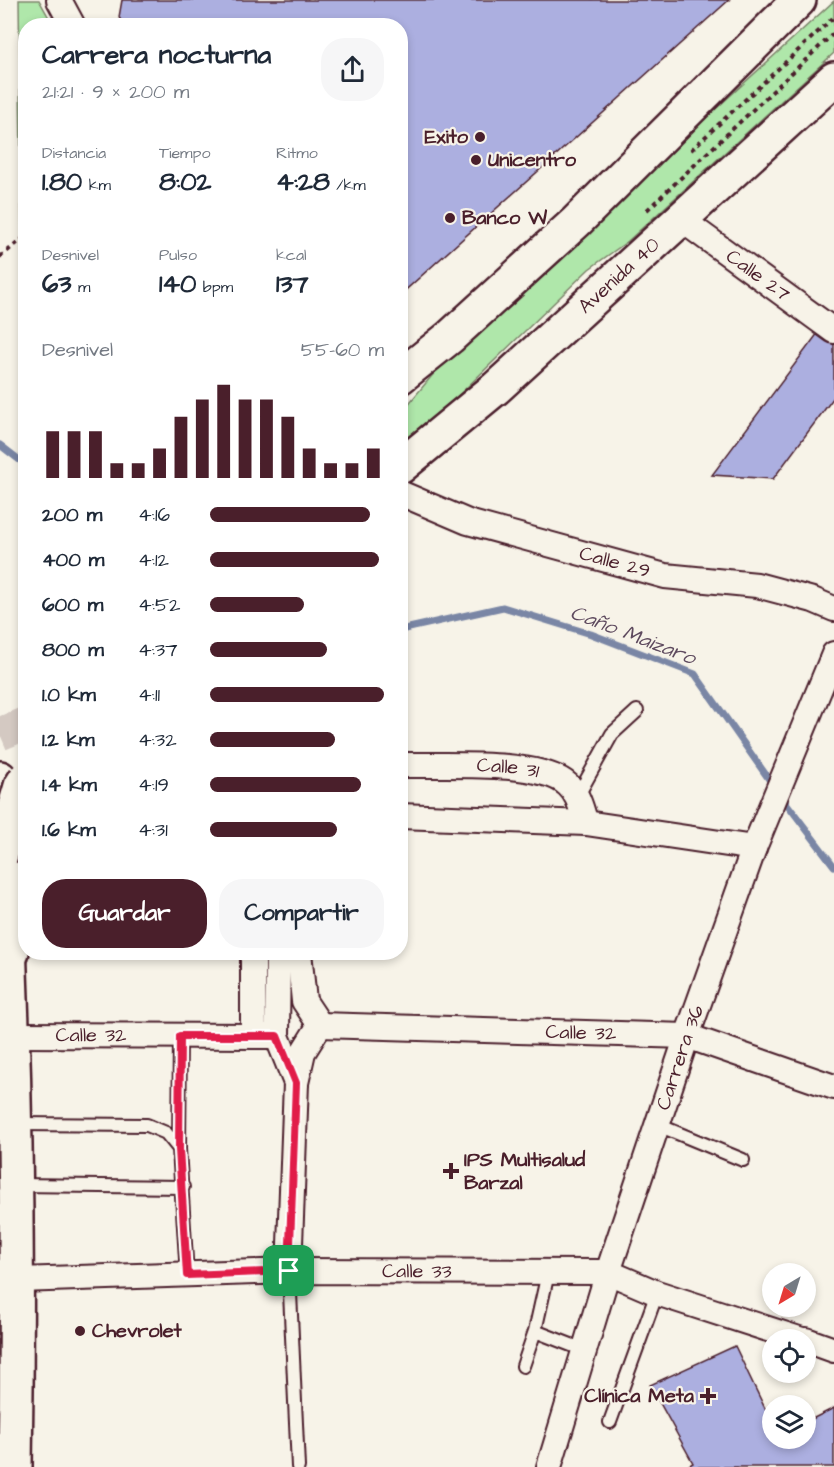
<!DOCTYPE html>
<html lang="es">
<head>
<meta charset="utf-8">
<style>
	body { margin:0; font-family:"Architects Daughter",sans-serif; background:#f6f6f7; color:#1f2937; height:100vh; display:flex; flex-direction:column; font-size:22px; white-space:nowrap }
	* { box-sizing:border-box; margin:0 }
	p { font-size:20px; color:#747a83 }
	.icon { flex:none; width:33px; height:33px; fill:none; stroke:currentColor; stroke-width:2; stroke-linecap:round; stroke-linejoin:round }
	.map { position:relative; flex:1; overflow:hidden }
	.panel { position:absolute; left:18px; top:18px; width:390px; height:942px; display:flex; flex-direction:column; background:#fff; border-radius:24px; box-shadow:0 3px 9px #0003 }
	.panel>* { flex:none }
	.needle { width:39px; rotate:218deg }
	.tools { position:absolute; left:762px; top:1263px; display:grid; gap:12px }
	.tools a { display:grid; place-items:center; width:54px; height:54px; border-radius:50%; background:#fff; box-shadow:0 3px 9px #0003; font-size:30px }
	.pin { position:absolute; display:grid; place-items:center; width:51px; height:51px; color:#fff; margin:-26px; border-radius:12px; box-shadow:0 3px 9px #0006 }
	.round { display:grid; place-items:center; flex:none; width:63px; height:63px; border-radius:24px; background:#f6f6f7 }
	.overview { display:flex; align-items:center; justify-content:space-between; height:102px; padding:0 24px }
	h1 { font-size:27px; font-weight:700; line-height:45px }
	.stats { display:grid; grid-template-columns:repeat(3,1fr); gap:9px; height:102px; padding:6px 24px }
	.stats div { display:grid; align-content:center }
	.stats b { font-size:26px; font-weight:700 }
	.stats small { font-size:16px; font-weight:400 }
	.stats p { font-size:16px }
	.chart { height:168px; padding:12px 24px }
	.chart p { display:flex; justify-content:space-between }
	.chart svg { width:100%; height:108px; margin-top:6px; stroke:#4a1f2b; stroke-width:6 }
	.cta { display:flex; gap:12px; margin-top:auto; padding:12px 24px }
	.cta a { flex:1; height:69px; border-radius:24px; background:#4a1f2b; color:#fff; font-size:24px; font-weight:700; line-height:69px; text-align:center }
	.cta a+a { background:#f6f6f7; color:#1f2937 }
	ul { padding:0 24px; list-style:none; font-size:20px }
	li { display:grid; grid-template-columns:96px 72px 1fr; align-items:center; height:45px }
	li i { height:15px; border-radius:8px; background:#4a1f2b }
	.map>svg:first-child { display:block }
	.green { fill:#afe7aa; stroke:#7c836a; stroke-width:1.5 }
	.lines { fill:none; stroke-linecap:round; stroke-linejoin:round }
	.stream { stroke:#7a86a5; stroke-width:7 }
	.building { fill:#acafe0; stroke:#4a1f2b; stroke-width:1.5 }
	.highway-tunnel { stroke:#d4c9c2; stroke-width:33; stroke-dasharray:33 16; stroke-linecap:butt }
	.lane-casing { stroke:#4a1f2b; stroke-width:16 }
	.street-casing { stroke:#4a1f2b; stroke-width:28 }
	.primary-casing { stroke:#4a1f2b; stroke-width:38 }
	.highway-casing { stroke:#4a1f2b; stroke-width:38 }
	.path { stroke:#4a1f2b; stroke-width:4; stroke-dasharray:4.5 4.5; stroke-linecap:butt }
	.lane { stroke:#f7f3e8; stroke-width:12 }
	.street { stroke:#f7f3e8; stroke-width:24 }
	.primary { stroke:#f7f3e8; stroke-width:33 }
	.highway { stroke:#f7f3e8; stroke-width:33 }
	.highway-bridge-casing { stroke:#4a1f2b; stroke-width:38; stroke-linecap:butt }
	.highway-bridge { stroke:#f7f3e8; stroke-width:33 }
	.route-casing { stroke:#fff; stroke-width:12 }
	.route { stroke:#e11d48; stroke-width:8 }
	.poi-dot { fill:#4a1f2b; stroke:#f7f3e8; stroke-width:2 }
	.labels { text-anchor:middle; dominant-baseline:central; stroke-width:4.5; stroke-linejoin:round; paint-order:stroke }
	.poi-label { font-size:20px; font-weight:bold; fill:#4a1f2b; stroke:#f7f3e8; text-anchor:start }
	.street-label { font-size:20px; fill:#4a1f2b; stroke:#f7f3e8 }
	.water-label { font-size:21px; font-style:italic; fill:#5e4a5e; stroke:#f7f3e8 }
</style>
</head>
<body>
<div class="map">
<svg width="834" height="1467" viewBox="0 0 834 1467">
	<rect width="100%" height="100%" fill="#f7f3e8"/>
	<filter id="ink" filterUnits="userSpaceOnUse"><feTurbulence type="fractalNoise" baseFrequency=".0167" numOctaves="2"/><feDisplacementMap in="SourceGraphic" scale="12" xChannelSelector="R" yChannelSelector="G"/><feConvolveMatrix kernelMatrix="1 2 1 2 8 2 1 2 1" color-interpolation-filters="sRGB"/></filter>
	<g filter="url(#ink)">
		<path class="green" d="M19 0H39L53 25 26 26 25 491Z
			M834 1V53L628 241 589 269 401 451V413L435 372 573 239Z"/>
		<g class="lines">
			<path class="stream" d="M0 445 26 465
				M400 630 503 607 591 634 695 674 773 785
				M781 796 834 866"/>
		</g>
		<path class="building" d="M122 0H729L400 295V26H124L119 17Z
			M818 333 834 345V397L773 479 712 475Z
			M735 1346 772 1423V1438H806V1422L834 1408V1467H686L693 1463 650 1385Z"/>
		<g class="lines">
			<path class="highway-tunnel" d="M0 734 26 723"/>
			<defs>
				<path id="lane" d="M577 797 612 734 637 711
					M16 1124 147 1125 166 1133 179 1149 187 1275
					M658 1125 743 1160
					M179 1149 180 1036
					M17 1185 183 1187
					M289 1271 298 1467
					M535 1331 584 1350
					M523 1366 535 1331 548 1273
					M610 1422 657 1293"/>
				<g id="street">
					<path d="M59 0 73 26"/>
					<path id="s1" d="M682 220 834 331"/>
					<path id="s2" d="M400 493 468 522 665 576 757 585 813 600 834 609"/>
					<path id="s3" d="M400 765C439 766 541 759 568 785 579 795 581 809 586 823"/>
					<path d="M400 816 586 823 754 848"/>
					<path d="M253 952V1036"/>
					<path d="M278 952 277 1036 296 1083 289 1271"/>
					<path d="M299 952 304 1001 320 1025"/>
					<path id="s4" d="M320 1025 687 1036 834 1087"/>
					<path id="s5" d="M11 1035 277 1036"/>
					<path d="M296 1083 303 1052 320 1025"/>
					<path id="s6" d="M19 1280 289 1271 608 1272 657 1293 802 1340"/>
					<path d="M806 1340 834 1350"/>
					<path id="s7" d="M549 1467 608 1272 687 1036 754 848 834 654"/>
				</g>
				<path id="primary" d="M0 778C15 1008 19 1237 15 1467"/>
				<g id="highway">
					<path d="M400 377 450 337 576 222 799 0"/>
					<path id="s8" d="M400 467 496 388 834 79"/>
					<path d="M11 955 26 900"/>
				</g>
			</defs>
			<use href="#lane" class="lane-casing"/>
			<use href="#street" class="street-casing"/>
			<use href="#primary" class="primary-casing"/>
			<use href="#highway" class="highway-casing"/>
			<path class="path" d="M691 150 834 17
				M647 210 834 33
				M0 257 26 236"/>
			<use href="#lane" class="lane"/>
			<use href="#street" class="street"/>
			<use href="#primary" class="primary"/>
			<use href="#highway" class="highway"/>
			<defs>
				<path id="highway-bridge" d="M0 858 21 786 26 778"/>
			</defs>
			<use href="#highway-bridge" class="highway-bridge-casing"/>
			<use href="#highway-bridge" class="highway-bridge"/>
		</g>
	</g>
	<g class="lines" filter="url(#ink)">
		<defs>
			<path id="route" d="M180 1036H277L296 1083 289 1271 187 1275 179 1149Z"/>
		</defs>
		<use href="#route" class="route-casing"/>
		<use href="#route" class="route"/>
	</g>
	<g class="poi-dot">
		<circle cx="480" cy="137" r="6"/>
		<circle cx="476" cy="160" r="6"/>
		<circle cx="450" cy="218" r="6"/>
		<path d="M448 1162h6v6h6v6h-6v6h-6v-6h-6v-6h6z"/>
		<circle cx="80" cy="1331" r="6"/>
		<path d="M705 1387h6v6h6v6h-6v6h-6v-6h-6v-6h6z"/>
	</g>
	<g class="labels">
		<g class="poi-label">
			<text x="468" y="137" text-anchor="end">Exito</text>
			<text x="488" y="160">Unicentro</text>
			<text x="462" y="218">Banco W</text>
			<text x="464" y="1160">IPS Multisalud<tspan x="464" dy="23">Barzal</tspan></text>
			<text x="92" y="1331">Chevrolet</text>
			<text x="694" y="1396" text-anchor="end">Clínica Meta</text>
		</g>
		<g class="street-label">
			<text stroke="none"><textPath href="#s1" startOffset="94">Calle 27</textPath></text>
			<text stroke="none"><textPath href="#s8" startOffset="291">Avenida 40</textPath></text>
			<text stroke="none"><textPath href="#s2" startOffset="226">Calle 29</textPath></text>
			<text stroke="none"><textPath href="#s3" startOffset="108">Calle 31</textPath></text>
			<text stroke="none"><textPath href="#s4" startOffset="261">Calle 32</textPath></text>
			<text stroke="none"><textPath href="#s5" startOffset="80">Calle 32</textPath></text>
			<text stroke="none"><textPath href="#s7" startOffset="430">Carrera 36</textPath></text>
			<text stroke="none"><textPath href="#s6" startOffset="398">Calle 33</textPath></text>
		</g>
		<g class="water-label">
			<text transform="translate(633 635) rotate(21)">Caño Maizaro</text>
		</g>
	</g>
</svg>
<div class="tools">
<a><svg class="needle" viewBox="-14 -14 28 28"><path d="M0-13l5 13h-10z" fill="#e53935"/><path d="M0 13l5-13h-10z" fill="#747a83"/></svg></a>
<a><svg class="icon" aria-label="locate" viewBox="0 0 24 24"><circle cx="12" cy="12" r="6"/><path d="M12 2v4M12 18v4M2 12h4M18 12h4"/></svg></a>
<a><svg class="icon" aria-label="layers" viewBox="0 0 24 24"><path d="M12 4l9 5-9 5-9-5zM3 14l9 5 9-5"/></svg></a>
</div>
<div class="pin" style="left:289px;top:1271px;background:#1e9e55"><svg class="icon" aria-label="arrive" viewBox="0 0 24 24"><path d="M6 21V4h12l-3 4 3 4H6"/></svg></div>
<section class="panel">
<div class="overview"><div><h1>Carrera nocturna</h1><p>21:21 · 9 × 200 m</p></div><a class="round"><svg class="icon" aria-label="share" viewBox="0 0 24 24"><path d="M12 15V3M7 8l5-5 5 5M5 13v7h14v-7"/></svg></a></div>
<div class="stats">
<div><p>Distancia</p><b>1.80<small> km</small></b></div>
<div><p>Tiempo</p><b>8:02</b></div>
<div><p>Ritmo</p><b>4:28<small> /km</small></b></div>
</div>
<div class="stats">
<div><p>Desnivel</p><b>63<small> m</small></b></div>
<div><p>Pulso</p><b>140<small> bpm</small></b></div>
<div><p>kcal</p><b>137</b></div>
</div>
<div class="chart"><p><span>Desnivel</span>55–60 m</p>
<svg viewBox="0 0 160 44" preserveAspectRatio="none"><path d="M5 44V25M15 44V25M25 44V25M35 44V38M45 44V38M55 44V32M65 44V19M75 44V12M85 44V6M95 44V12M105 44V12M115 44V19M125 44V32M135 44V38M145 44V38M155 44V32"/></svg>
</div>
<ul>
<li><b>200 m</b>4:16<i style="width:92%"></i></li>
<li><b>400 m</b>4:12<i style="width:97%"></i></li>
<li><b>600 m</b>4:52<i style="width:54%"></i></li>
<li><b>800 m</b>4:37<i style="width:67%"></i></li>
<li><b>1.0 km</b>4:11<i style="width:100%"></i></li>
<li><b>1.2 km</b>4:32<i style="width:72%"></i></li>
<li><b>1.4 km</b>4:19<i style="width:87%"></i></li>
<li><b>1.6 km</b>4:31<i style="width:73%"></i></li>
</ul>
<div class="cta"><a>Guardar</a><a>Compartir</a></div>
</section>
</div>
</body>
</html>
